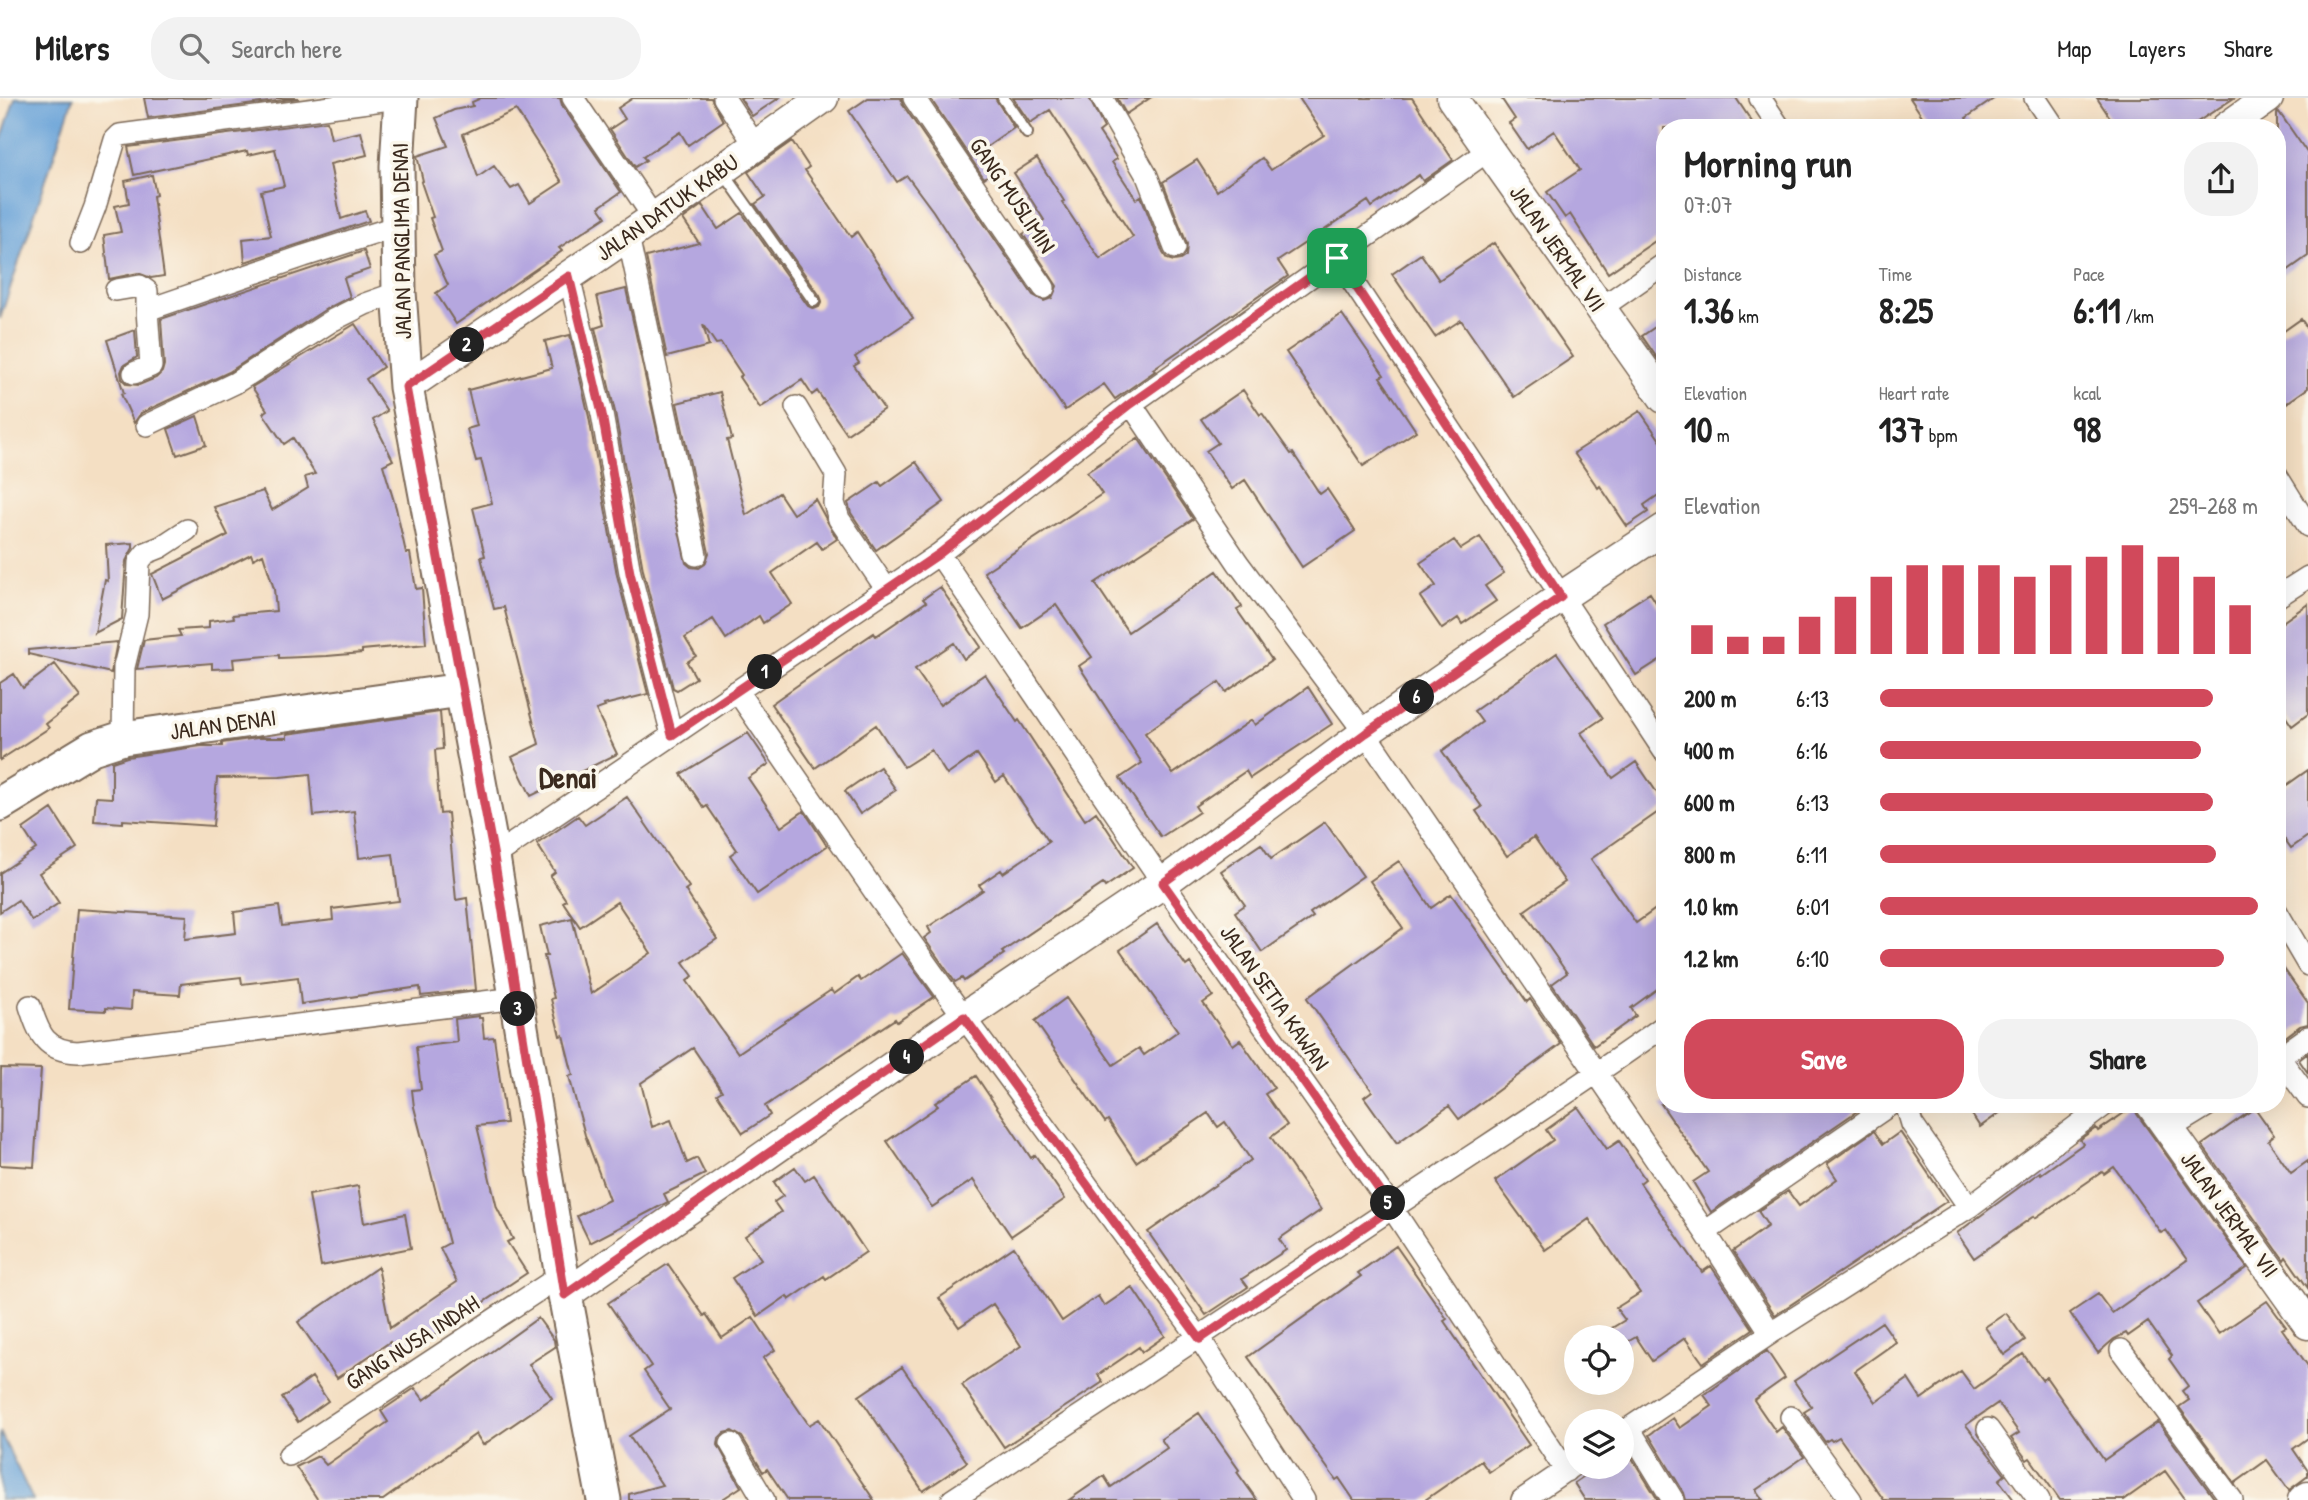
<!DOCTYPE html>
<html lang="en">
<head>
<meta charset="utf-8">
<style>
	body { margin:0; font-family:"Patrick Hand",sans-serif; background:#f2f2f2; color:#222; height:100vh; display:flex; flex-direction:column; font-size:26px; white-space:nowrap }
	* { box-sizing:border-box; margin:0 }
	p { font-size:23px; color:#767676 }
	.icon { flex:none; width:38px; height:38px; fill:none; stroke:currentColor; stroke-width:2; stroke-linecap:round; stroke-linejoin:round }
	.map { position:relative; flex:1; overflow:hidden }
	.details { position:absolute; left:1656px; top:21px; width:630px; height:994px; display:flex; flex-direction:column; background:#fff; border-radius:28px; box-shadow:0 7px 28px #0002 }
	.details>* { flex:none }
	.tools { position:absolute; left:1564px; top:1227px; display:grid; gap:14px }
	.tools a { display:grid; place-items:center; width:70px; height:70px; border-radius:50%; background:#fff; box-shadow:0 7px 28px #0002; font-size:35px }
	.pin { position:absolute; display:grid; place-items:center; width:60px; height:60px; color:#fff; margin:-30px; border-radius:14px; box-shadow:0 4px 10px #0006 }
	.km { position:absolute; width:35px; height:35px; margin:-18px; border-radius:50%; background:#222; color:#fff; font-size:19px; line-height:35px; text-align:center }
	.round { display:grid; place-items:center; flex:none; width:74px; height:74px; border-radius:28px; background:#f2f2f2 }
	.headline { display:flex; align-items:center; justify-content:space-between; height:119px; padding:0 28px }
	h1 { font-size:38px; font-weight:700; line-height:52px }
	.metrics { display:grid; grid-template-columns:repeat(3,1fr); gap:10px; height:119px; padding:7px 28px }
	.metrics div { display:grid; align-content:center }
	.metrics b { font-size:35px; font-weight:700 }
	.metrics small { font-size:19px; font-weight:400 }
	.metrics p { font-size:19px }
	.chart { height:196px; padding:14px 28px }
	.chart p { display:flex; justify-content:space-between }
	.chart svg { width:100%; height:126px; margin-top:7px; stroke:#d1495b; stroke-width:6 }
	.action { display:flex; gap:14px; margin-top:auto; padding:14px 28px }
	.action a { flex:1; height:80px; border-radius:28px; background:#d1495b; color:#fff; font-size:28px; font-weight:700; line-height:80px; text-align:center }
	.action a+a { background:#f2f2f2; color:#222 }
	ul { padding:0 28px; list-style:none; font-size:23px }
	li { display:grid; grid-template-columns:112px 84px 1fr; align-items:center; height:52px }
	li i { height:18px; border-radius:9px; background:#d1495b }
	header { display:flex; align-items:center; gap:42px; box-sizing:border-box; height:98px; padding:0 35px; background:#fff; border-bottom:2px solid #e0e0e0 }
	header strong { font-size:33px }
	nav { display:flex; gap:38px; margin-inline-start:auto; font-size:24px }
	.search { width:490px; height:63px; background:#f2f2f2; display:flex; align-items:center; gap:18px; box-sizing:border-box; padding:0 24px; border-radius:28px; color:#767676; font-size:26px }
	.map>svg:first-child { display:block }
	.water { fill:#68a2d8; stroke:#52667b; stroke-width:2 }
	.building { fill:#b5a7df; fill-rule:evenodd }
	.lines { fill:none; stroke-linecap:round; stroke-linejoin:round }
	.lane-casing { stroke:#7c6958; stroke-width:14 }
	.street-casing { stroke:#7c6958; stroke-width:24 }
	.secondary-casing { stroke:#7c6958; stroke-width:33 }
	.primary-casing { stroke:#7c6958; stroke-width:37 }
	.lane { stroke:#fff; stroke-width:10 }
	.street { stroke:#fff; stroke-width:21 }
	.secondary { stroke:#fff; stroke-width:30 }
	.primary { stroke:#fff; stroke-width:33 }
	.route-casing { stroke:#fff; stroke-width:14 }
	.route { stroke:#d1495b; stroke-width:9 }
	.labels { text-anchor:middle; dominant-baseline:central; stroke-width:7; stroke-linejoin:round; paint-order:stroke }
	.street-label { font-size:23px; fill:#3b2a1e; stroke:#fbf7ec }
	.district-label { font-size:30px; font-weight:bold; fill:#3b2a1e; stroke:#fbf7ec }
</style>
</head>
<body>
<header>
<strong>Milers</strong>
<div class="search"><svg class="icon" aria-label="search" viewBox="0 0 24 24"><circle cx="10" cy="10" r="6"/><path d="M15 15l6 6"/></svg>Search here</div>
<nav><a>Map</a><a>Layers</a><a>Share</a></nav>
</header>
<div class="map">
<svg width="2308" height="1402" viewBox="0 0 2308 1402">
	<rect width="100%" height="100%" fill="#fbf7ec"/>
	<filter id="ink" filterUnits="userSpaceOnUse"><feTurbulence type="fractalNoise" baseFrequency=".0143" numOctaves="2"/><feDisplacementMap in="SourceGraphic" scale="14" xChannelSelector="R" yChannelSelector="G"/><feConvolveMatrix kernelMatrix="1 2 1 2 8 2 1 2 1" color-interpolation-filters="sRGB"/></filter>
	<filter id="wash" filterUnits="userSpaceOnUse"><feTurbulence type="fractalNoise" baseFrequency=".00686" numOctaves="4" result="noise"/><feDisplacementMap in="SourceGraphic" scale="28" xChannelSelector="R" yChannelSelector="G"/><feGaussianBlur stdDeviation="1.57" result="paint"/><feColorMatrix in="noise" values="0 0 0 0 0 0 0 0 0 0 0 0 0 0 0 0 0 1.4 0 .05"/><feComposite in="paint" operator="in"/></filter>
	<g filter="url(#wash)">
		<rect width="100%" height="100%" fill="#f4dfc3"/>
		<path class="water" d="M15 0H73L0 221V46Z
			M0 1334 33 1402H0Z"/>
		<g id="blocks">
			<path class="building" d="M144 0H299L148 20Z
				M481 0H560L562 7 621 94 599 109 606 119 559 150 562 153 456 226 436 195 448 187 434 157 442 153 430 120 433 119 421 84 423 83 417 58 448 48 436 20 454 12 473 8 472 4ZM516 12 562 84 530 105 519 87 511 91 494 68 478 79 463 36Z
				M633 0H711L723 23 688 47 680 34 643 59 646 62 635 69 610 31 625 21 618 10Z
				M740 0H779L752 18Z
				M868 0H901L903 7 1033 197 1044 203 1052 200 1057 188 1023 136 1044 122 1014 75 1037 60 1064 103 1062 104 1100 161 1133 139 1050 12 1030 25 1013 0H1089L1104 30 1099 34 1117 61 1112 64 1136 101 1141 98 1163 155 1167 161 1174 163 1180 162 1186 158 1187 146 1163 84 1197 62 1217 93 1262 60 1271 72 1324 37 1299 0H1412L1453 62 1423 83 1419 77 1372 109 1368 103 1278 163 1288 178 1153 271 1155 273 1115 301 1104 286 1065 312 975 181 976 180 933 113 907 78 897 84 849 13Z
				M930 0H995L1014 30 984 51 997 71 984 80Z
				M1117 0H1150L1126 16Z
				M1501 0H1736L1756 30H1664V137L1608 175 1570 116 1565 120 1547 94 1580 72 1554 33 1527 51 1509 25 1515 21Z
				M1910 0H1995L1966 20 1973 30H1930Z
				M2097 0H2234L2188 30H2117Z
				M2279 14 2308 56V158L2277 180V15Z
				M327 23 331 41 361 34 367 57 330 66 341 121 365 113 369 123 245 164 243 141 271 138 261 93 284 88 275 51 248 57 247 53 134 77 128 49Z
				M792 43 809 69 805 72 851 139 857 134 913 220 855 259 859 265 854 268 884 311 847 336 817 293 812 297 802 282 760 310 739 279 742 277 721 245 716 246 703 227 709 248 667 259 646 159 699 145 683 121 702 107 718 131 742 115 808 208 814 211 819 209 822 203 820 198 755 106 765 99 748 74Z
				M152 77 156 97 153 98 164 178 151 180 138 175 109 181 104 137 121 134 115 108 129 105 125 83Z
				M1494 145 1573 259 1514 299 1461 222 1435 239 1392 176 1421 156 1439 182Z
				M364 153 370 171 344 180 350 199 326 211 229 274 141 315 134 325 121 296 124 295 107 242 135 232 137 259 124 267 121 274 122 281 127 286 139 287 156 280 162 274 164 267 161 221Z
				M626 191 686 465 691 469 699 470 705 466 709 455 677 305 720 294 732 341 727 342 746 417 779 395 793 416 815 401 837 441 822 451 817 444 772 475 792 506 763 525 759 518 726 541 713 521 685 540 696 558 687 564 696 580 677 592 673 590 643 472 615 314 595 230 604 227 597 198Z
				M1342 216 1384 277 1380 279 1416 333 1363 368 1286 254Z
				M2301 221 2308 231V290L2277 312V238Z
				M1664 223V270L1642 238Z
				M355 226 383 269 366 281 387 313 373 322 393 362 383 367 396 410 406 455H410L416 491 422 490 426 546 362 552V555L327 558 279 560V557L233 561 234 570 212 571V565L137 571 144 542 181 538 178 532 209 530V523L234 520 233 517 276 513 274 491 263 456 253 461 251 456 162 501 152 476 228 437 214 409 263 393 272 412 308 390 305 379 315 376 293 340 284 346 263 315 267 312 252 289Z
				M570 237 589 319 617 477 648 596 604 607 605 609 596 612 617 656 531 698 512 659 539 646 504 509 494 511 481 459 485 458 473 410 492 405 481 362 476 363 467 331 477 328 468 292 552 270 545 243Z
				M1243 292 1260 317 1262 315 1291 356 1293 355 1320 396 1327 391 1355 433 1302 469 1245 382 1232 391 1206 353 1218 345 1201 321Z
				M1640 313 1664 348V393L1644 407 1648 414 1627 428 1600 388 1598 390 1574 355Z
				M197 318 206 347 177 357 168 331Z
				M1138 340 1193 421 1095 485 1128 534 1217 473 1242 509 1237 512 1272 562 1226 594 1219 584 1145 635 1173 676 1252 622 1255 627 1308 589 1332 626 1250 680 1246 673 1195 708 1199 714 1161 739 1120 680 1142 665 1079 568 1092 559 1056 507 1022 530 984 474 1102 396 1087 374Z
				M916 364 944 404 876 452 851 415 848 405 879 384 882 388Z
				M1480 439 1504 475 1485 488 1496 503 1462 526 1458 520 1442 531 1420 499 1436 488 1420 465 1454 442 1461 451Z
				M133 445V450L126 463 122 521 95 535 105 482 108 483 106 447Z
				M940 489 981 549 964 561 954 545 915 571 940 607 985 576 1017 624 1019 622 1085 722 1096 714 1133 770 1105 789 1103 786 1002 854 1004 856 964 883 962 880 955 884 924 840 931 835 928 829 983 792 979 787 1001 772 1003 775 1049 744 1004 678 996 684 977 656 947 677 931 652 904 669 876 627 815 670 771 606 829 565 874 535 876 538 926 504 923 501Z
				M1650 495 1664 517V559L1636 577 1603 525Z
				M2308 506V616L2292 628 2277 606V528Z
				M117 544 111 575 28 556V552Z
				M1557 555 1603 620 1581 635 1613 680 1636 664 1664 705V710L1591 761 1636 825 1664 805V886L1631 910 1636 918 1594 948 1552 886 1567 875 1524 813 1565 784 1534 739 1507 758 1476 713 1482 709 1442 653 1482 624 1474 613Z
				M55 566 80 599 46 626 49 630 0 662V585L14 576 23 590Z
				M440 614 443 651 435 652 440 716 448 715 456 802 467 800 476 892 421 898 420 889 301 906 298 879 242 886 241 879 181 886 180 897 132 894 131 912 106 910V913L69 911 77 811 187 818 185 841 236 835 234 814 279 808 282 828 333 822 332 811 399 803 393 756 359 760 354 713 314 718 310 676 280 679 217 680 213 728 123 722V725L94 723 96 699 112 700V664L127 659 201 648H222V645L257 640H287V636Z
				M748 635 769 666 748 680 781 729 804 713 827 748 757 796 730 757 737 752 707 708 704 710 681 676Z
				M880 669 896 692 860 716 845 693Z
				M2308 672V738L2291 750 2277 730V694Z
				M627 699 689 789 685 792 717 841 683 864 693 878 687 883 738 955 831 892 834 896 858 879 861 883 902 855 934 899 897 924 895 921 765 1008 770 1017 743 1035 717 996 722 993 693 950 641 985 652 1029 671 1022 687 1065 697 1060 705 1076 664 1096 668 1104 666 1105 590 1145 577 1118 609 1102 585 1037 569 978 573 977 563 937 560 938 551 901 554 900 544 858H547L540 828 572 820 591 896 651 855 617 804 580 829 563 804 566 802 550 778 555 774 537 746 578 718 585 727Z
				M52 711 77 750 39 775 59 805 32 823 18 802 0 814V775L36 751 23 731Z
				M1325 724 1363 778 1310 815 1313 819 1262 854 1235 814 1245 807 1221 773 1261 746 1271 761Z
				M1399 763 1431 810 1451 796 1527 904 1530 901 1561 946 1459 1021 1449 1008 1397 1045 1364 999 1372 993 1307 900 1403 830 1370 783Z
				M1157 826 1186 868 1190 865 1213 898 1203 905 1233 947 1240 942 1274 990 1265 996 1287 1027 1271 1039 1321 1112 1279 1141 1286 1152 1242 1181 1248 1189 1206 1217 1148 1134 1251 1062 1225 1024 1218 1029 1208 1015 1136 1064 1108 1022 1105 1024 1035 923 1066 900 1113 967 1139 950 1144 957 1178 933 1120 852Z
				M2277 861 2308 905V926L2300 928 2284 940 2277 931Z
				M479 918V920H482L484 940 494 939 506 1025 477 1028 497 1110 513 1141 507 1144 527 1175 400 1260 390 1244 337 1280 298 1224 378 1169 390 1230 457 1184 440 1150 449 1145 414 1009 412 992 421 991 416 949 457 944 455 921Z
				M2308 955V975L2299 962Z
				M1 970 41 971 34 1069 0 1067Z
				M976 978 1031 1060 1035 1057 1065 1101 1011 1138 973 1082 932 1109 887 1043 938 1008 935 1005Z
				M1661 1006H1857L1860 1011 1711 1114 1693 1084 1708 1074Z
				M1965 1006H2012L1980 1029Z
				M2134 1008 2137 1016 2247 1170 2197 1205 2219 1236 2267 1203 2286 1229 2282 1231 2308 1268V1340L2293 1351 2308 1373V1378L2289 1392 2267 1362 2235 1385 2179 1309 2189 1302 2182 1293 2188 1288 2169 1261 2172 1258 2148 1224 2128 1238 2126 1235 2114 1241 2098 1255 2070 1215 2098 1196 2112 1215 2187 1162 2166 1132 2161 1135 2114 1069 2104 1076 2102 1074 2035 1120 2034 1118 1974 1160 1957 1135 2040 1074 2041 1076 2083 1046 2080 1042 2083 1039 2096 1030 2098 1033Z
				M1578 1009 1607 1051 1619 1043 1645 1081 1640 1085 1702 1174 1711 1168 1753 1231 1703 1265 1685 1240 1652 1263 1636 1239 1622 1247V1239H1597L1625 1222 1616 1210 1640 1195 1589 1121 1545 1152 1495 1083 1553 1042 1546 1032Z
				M2255 1010 2274 1037 2268 1042 2291 1075 2308 1063V1190L2286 1159 2284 1162 2202 1047Z
				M1874 1033 1883 1046 1900 1034 1947 1103 1775 1217 1733 1153 1768 1128 1758 1113 1788 1093 1799 1108 1837 1081 1827 1066Z
				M795 1069 805 1083 814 1077 866 1154 826 1181 824 1178 789 1202 787 1198 758 1218 732 1180 761 1161 745 1138 781 1114 774 1104 783 1098 774 1084Z
				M358 1088 364 1125 405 1116 411 1150 321 1168 309 1097Z
				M1396 1148 1447 1221 1444 1223 1529 1347 1489 1374 1481 1363 1425 1402H1354L1339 1380 1336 1382 1248 1259 1361 1178 1358 1175Z
				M1014 1149 1062 1223 1098 1198 1104 1208 1132 1189 1165 1238 1142 1254 1139 1249 1098 1277 1103 1284 1004 1349 962 1287 1021 1248 993 1206 959 1229 939 1200Z
				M668 1166 704 1218 706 1216 722 1240 753 1219 775 1252 763 1260 809 1327 819 1321 874 1402H788L767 1371 763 1374 742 1339 732 1333 724 1335 719 1340 718 1347 741 1389 721 1402H629V1396L662 1387 629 1338 670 1311 644 1273 651 1268 608 1205Z
				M2006 1215 2025 1242 2004 1257 1985 1229Z
				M538 1220 554 1242 555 1249 529 1266 552 1300 483 1347 476 1336 383 1402H318L296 1369 318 1358 326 1367 388 1324 381 1313 415 1290 424 1302Z
				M1882 1224 1896 1244 1855 1273 1876 1304 1908 1281 1921 1301 1961 1273 1974 1291 2023 1256 2042 1282 2046 1279 2104 1362 2158 1324 2214 1400 2211 1402H2186L2165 1373 2124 1402H2060L2030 1360 2027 1362 2011 1340 2019 1335 1998 1305 1966 1327 2005 1377 1999 1382 2014 1402H1884L1839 1339 1832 1343 1830 1341 1825 1344 1804 1314 1812 1309 1794 1283Z
				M1767 1253 1785 1280 1754 1302 1776 1334 1782 1329 1804 1359 1756 1392 1763 1402H1686L1684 1395 1649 1337 1673 1320 1680 1330 1712 1308 1704 1297Z
				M902 1269 967 1364 923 1393 859 1298Z
				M312 1279 328 1303 298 1324 282 1300Z
				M1199 1315 1239 1372 1237 1374 1257 1402H1069L1104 1378 1111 1389 1167 1350 1161 1341Z
				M1627 1352 1658 1402H1585L1574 1385 1599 1368H1622V1356Z"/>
		</g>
	</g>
	<g filter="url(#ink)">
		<use href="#blocks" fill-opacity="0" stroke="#7c6958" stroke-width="2"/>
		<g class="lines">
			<defs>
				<path id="lane" d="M1003 0 1027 35
					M723 74 814 203"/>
				<path id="street" d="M573 0 654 120
					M724 0 755 47
					M914 0 1044 190
					M1102 0 1147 78 1175 150
					M1760 0 1780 30
					M2035 0 2055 30
					M628 138 696 457
					M81 145 95 109 115 42 120 37 398 0
					M1337 160 1664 653
					M569 178 602 316 630 475 672 637
					M116 192 140 188 147 193V212L304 158 398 128
					M1601 210 1664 166
					M134 275 151 268 147 212
					M1131 306 1238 465 1365 635 1705 1134 1771 1235
					M796 309 836 376 834 405 839 421 887 492
					M147 327 235 285 333 222 365 206 399 194
					M2277 378 2308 428
					M939 456 1163 785 1392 1110 1566 1373
					M2277 499 2308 479
					M737 593 879 800 964 919 1200 1241 1304 1402
					M123 640 124 569 137 516 139 464 146 455 161 449 187 432
					M493 759 939 456 1131 306 1489 52
					M2277 814 2308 867
					M30 908C39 936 45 953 78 954L516 900
					M2279 959 2308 999
					M2277 961 2308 939
					M1906 1006 1912 1026 1969 1109
					M2169 1031 2210 1006
					M1705 1134 1891 1006
					M2121 1252 2232 1402
					M1791 1319 1851 1402
					M1629 1330 1673 1402
					M1988 1331 2039 1402
					M1622 1335 1771 1235 1969 1109 2106 1006
					M731 1346 764 1402
					M289 1357 563 1176
					M952 1402C1099 1306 1245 1209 1391 1111 1482 1050 1575 992 1664 928
					M1522 1402 1575 1366"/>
				<path id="secondary" d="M1452 0 1664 300
					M2226 30 2268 0
					M406 289 654 120 823 0
					M2151 1006 2308 1226
					M565 1197 964 919 1163 785 1365 635 1561 499 1664 431
					M2303 1402 2308 1399"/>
				<path id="primary" d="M401 0 397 68 399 194 406 289 493 759 565 1197 604 1402
					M0 706 92 650 123 640 461 592"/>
			</defs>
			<use href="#lane" class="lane-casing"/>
			<use href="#street" class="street-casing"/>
			<use href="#secondary" class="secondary-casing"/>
			<use href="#primary" class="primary-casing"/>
			<use href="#lane" class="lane"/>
			<use href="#street" class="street"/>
			<use href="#secondary" class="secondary"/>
			<use href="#primary" class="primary"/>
		</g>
	</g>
	<g class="lines" filter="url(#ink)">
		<defs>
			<path id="route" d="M1337 160 1561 499 1366 635 1163 785 1392 1110 1200 1241 964 919 565 1197 494 759 406 289 569 178 602 316 630 475 672 637 939 456 1130 306Z"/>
		</defs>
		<use href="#route" class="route-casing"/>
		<use href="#route" class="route"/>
	</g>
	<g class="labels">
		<g class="street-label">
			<text transform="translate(1013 97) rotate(56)">GANG MUSLIMIN</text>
			<text transform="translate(667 109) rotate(-35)">JALAN DATUK KABU</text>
			<text transform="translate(401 143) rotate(-91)">JALAN PANGLIMA DENAI</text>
			<text transform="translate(1558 150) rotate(55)">JALAN JERMAL VII</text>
			<text transform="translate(223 626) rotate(-8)">JALAN DENAI</text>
			<text transform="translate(1275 899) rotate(55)">JALAN SETIA KAWAN</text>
			<text transform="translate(2230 1116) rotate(54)">JALAN JERMAL VII</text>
			<text transform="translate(412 1244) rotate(-33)">GANG NUSA INDAH</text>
		</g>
		<g class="district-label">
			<text x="568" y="679">Denai</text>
		</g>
	</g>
</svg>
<div class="tools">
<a><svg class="icon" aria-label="locate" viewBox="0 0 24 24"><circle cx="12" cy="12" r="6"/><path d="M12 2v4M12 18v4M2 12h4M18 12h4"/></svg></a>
<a><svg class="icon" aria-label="layers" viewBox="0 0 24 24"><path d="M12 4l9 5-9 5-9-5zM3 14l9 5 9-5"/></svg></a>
</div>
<div class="pin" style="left:1337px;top:160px;background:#1e9e55"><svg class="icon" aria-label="arrive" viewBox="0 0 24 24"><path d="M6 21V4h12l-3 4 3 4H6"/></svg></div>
<b class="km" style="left:765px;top:574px">1</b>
<b class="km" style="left:467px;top:247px">2</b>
<b class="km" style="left:518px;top:911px">3</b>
<b class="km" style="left:907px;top:959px">4</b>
<b class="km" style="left:1388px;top:1105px">5</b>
<b class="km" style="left:1417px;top:599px">6</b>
<section class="details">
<div class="headline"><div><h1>Morning run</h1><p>07:07</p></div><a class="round"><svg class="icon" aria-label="share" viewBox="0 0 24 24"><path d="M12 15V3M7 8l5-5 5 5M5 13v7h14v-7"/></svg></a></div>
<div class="metrics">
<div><p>Distance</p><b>1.36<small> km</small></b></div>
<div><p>Time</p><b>8:25</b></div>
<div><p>Pace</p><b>6:11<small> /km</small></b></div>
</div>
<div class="metrics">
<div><p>Elevation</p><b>10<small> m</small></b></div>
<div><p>Heart rate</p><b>137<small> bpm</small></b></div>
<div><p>kcal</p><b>98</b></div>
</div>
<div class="chart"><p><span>Elevation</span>259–268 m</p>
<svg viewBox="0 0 160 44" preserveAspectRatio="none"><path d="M5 44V34M15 44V38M25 44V38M35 44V31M45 44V24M55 44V17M65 44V13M75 44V13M85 44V13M95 44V17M105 44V13M115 44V10M125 44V6M135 44V10M145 44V17M155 44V27"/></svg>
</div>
<ul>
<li><b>200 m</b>6:13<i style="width:88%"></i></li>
<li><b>400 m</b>6:16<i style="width:85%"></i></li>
<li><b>600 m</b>6:13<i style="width:88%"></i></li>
<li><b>800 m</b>6:11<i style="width:89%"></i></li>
<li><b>1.0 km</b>6:01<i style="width:100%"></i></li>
<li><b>1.2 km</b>6:10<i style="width:91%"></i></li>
</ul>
<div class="action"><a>Save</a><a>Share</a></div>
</section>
</div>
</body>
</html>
